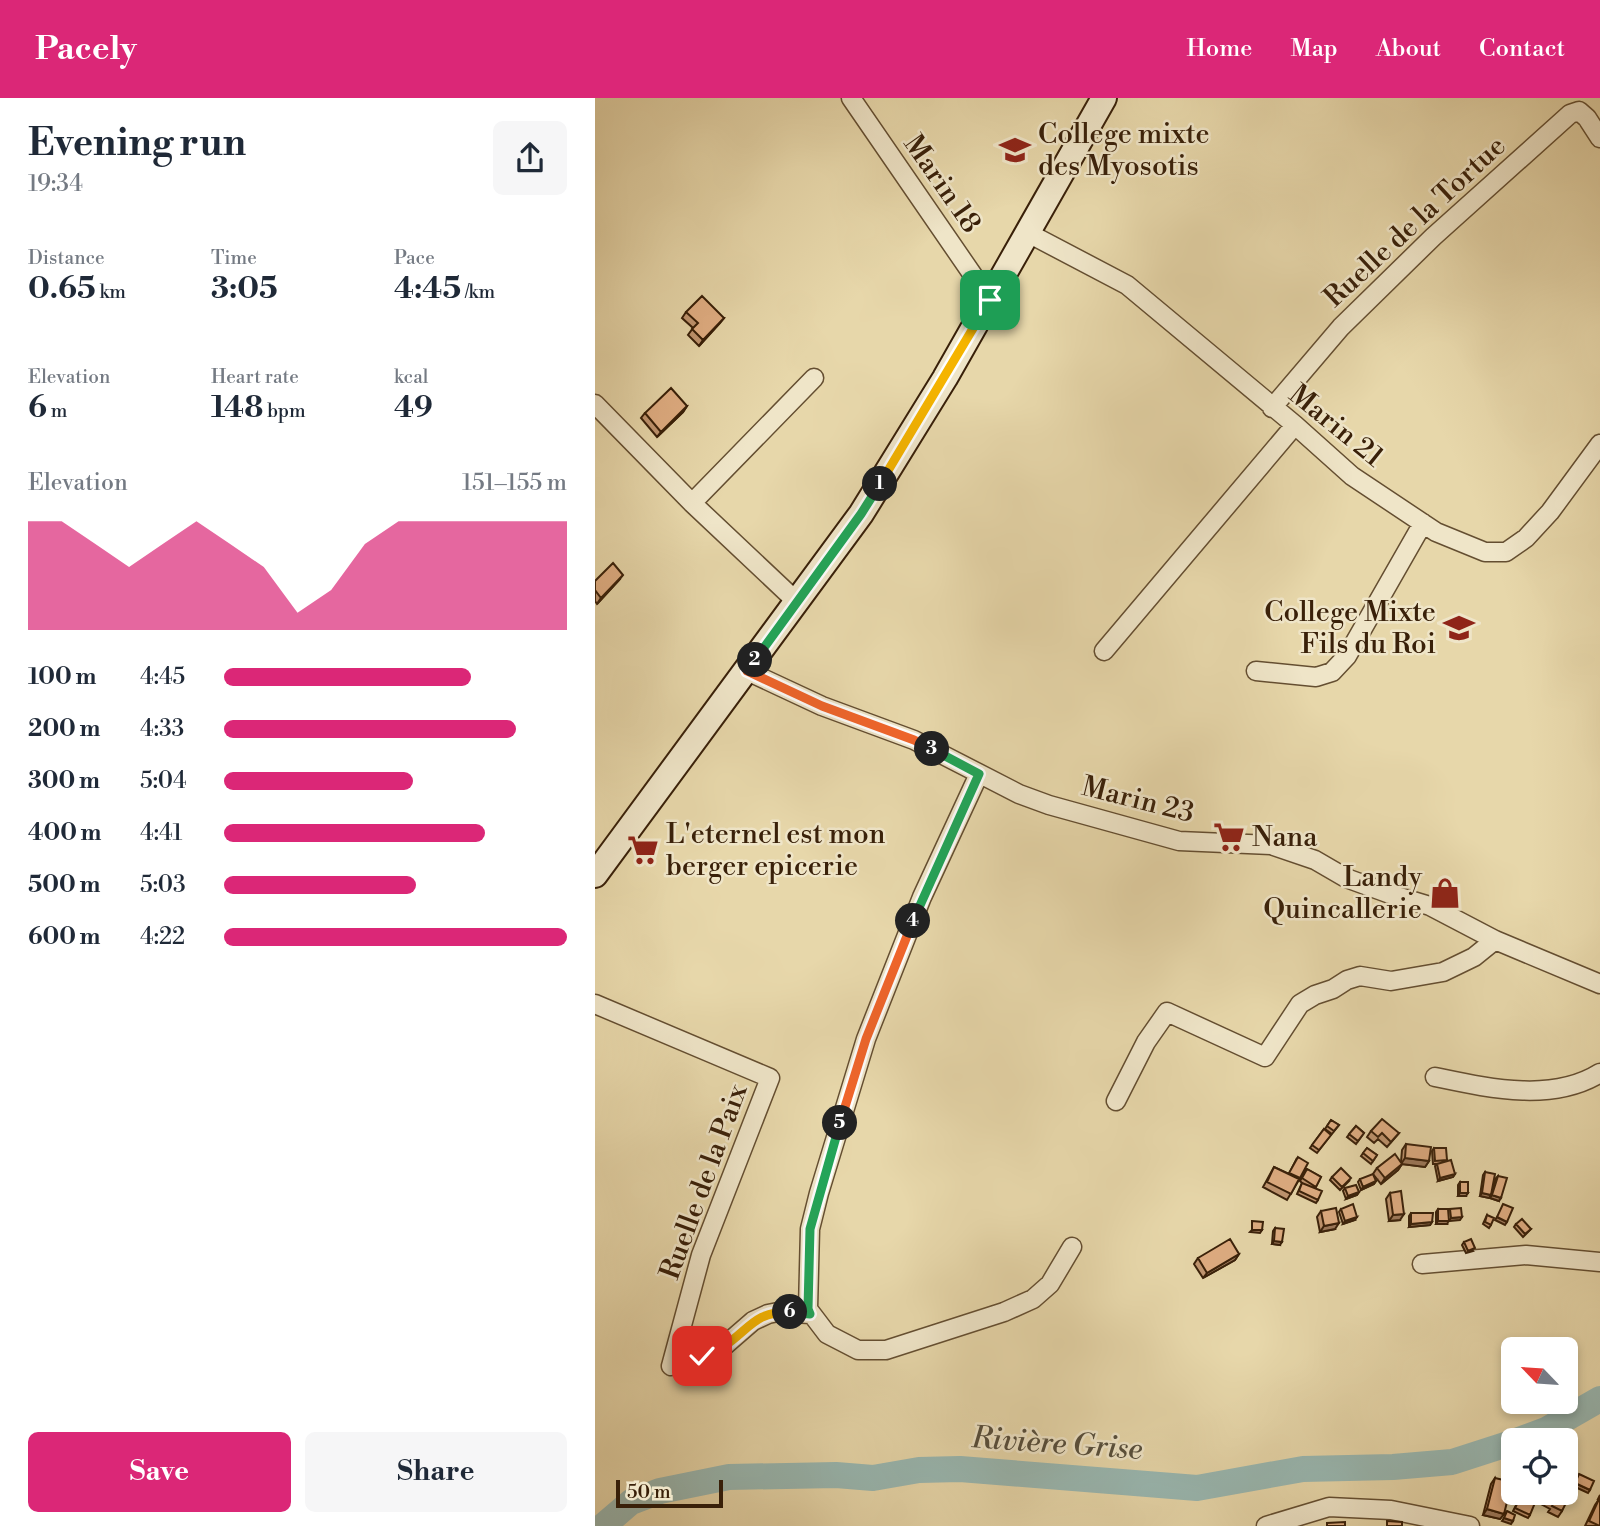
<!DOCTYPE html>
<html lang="en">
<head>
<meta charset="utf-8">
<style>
	body { margin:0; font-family:"Libre Bodoni",serif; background:#f6f6f7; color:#1f2937; height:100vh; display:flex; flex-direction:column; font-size:26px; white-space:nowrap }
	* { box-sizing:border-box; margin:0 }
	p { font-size:23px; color:#747a83 }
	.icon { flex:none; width:38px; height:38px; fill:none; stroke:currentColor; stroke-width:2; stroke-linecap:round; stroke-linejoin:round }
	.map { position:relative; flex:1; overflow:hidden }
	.panel { display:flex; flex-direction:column; background:#fff; width:595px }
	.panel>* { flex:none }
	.needle { width:46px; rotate:295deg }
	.buttons { position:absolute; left:906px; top:1239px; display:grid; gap:14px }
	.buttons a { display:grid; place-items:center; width:77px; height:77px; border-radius:10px; background:#fff; box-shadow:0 4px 10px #0003; font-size:35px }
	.scale { position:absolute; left:21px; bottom:18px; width:107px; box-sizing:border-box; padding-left:7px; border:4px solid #392009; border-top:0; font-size:19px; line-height:24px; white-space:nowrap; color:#392009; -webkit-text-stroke:5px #efe5c8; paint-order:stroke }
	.pin { position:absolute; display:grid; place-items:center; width:60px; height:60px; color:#fff; margin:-30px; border-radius:14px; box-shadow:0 4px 10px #0006 }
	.km { position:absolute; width:35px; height:35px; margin:-18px; border-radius:50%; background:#222; color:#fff; font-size:19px; line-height:35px; text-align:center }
	.round { display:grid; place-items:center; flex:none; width:74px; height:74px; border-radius:10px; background:#f6f6f7 }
	.headline { display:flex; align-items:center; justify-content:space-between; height:119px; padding:0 28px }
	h1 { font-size:38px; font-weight:700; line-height:52px }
	.metrics { display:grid; grid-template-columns:repeat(3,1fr); gap:10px; height:119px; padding:7px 28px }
	.metrics div { display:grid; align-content:center }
	.metrics b { font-size:30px; font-weight:700 }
	.metrics small { font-size:19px; font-weight:400 }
	.metrics p { font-size:19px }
	.chart { height:196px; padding:14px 28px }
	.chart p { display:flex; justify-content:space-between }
	.chart svg { width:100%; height:126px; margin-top:7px; fill:#db2777; opacity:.7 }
	.cta { display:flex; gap:14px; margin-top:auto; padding:14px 28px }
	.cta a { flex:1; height:80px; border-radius:10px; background:#db2777; color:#fff; font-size:28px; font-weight:700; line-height:80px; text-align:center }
	.cta a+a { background:#f6f6f7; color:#1f2937 }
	ul { padding:0 28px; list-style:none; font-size:23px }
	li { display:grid; grid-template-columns:112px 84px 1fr; align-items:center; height:52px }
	li i { height:18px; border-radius:9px; background:#db2777 }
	header { display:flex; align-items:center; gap:42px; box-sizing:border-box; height:98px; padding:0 35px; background:#db2777; color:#fff }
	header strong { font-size:33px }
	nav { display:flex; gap:38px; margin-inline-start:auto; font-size:24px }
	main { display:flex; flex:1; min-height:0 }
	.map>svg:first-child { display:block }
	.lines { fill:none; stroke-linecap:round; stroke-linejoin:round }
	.river { stroke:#99b8b2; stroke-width:26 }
	.minor-casing { stroke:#644e31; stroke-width:21 }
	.secondary-casing { stroke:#392009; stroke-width:28 }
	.minor { stroke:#efe5c8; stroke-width:18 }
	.secondary { stroke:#efe5c8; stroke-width:24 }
	.wall { fill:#c19671; stroke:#392009; stroke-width:2 }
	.shaded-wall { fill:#9d7a5c; stroke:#392009; stroke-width:2 }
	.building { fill:#e0ae83; stroke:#392009; stroke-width:2 }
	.split-1-casing { stroke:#fff; stroke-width:14 }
	.split-2-casing { stroke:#fff; stroke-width:14 }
	.split-3-casing { stroke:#fff; stroke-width:14 }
	.split-4-casing { stroke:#fff; stroke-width:14 }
	.split-5-casing { stroke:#fff; stroke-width:14 }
	.split-6-casing { stroke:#fff; stroke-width:14 }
	.split-7-casing { stroke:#fff; stroke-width:14 }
	.split-1 { stroke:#f5b400; stroke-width:9 }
	.split-2 { stroke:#22a559; stroke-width:9 }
	.split-3 { stroke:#f0652b; stroke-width:9 }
	.split-4 { stroke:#22a559; stroke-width:9 }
	.split-5 { stroke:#f0652b; stroke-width:9 }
	.split-6 { stroke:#22a559; stroke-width:9 }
	.split-7 { stroke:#f5b400; stroke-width:9 }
	.labels { text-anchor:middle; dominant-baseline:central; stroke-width:5; stroke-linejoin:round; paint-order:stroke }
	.poi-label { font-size:28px; fill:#392009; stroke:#efe5c8; text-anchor:start }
	.street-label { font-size:28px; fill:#392009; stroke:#efe5c8 }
	.water-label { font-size:30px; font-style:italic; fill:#564e3c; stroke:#efe5c8 }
</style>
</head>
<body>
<header>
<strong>Pacely</strong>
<nav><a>Home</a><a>Map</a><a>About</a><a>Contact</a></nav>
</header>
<main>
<section class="panel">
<div class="headline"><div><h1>Evening run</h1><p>19:34</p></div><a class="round"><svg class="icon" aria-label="share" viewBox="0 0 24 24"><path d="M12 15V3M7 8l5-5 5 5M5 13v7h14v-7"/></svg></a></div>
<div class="metrics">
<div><p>Distance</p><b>0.65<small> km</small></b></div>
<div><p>Time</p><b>3:05</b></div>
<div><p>Pace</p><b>4:45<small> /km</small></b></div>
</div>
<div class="metrics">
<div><p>Elevation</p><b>6<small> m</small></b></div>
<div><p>Heart rate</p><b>148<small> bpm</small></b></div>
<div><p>kcal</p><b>49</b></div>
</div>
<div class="chart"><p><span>Elevation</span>151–155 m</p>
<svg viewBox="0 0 160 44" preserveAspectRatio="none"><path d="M0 44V6L10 6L20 14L30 22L40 14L50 6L60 14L70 22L80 38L90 30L100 14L110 6L120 6L130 6L140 6L150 6L160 6V44z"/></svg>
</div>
<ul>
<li><b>100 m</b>4:45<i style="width:72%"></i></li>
<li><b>200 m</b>4:33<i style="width:85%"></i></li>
<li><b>300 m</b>5:04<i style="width:55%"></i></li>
<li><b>400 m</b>4:41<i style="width:76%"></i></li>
<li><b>500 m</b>5:03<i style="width:56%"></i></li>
<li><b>600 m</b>4:22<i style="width:100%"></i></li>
</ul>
<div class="cta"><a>Save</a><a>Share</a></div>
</section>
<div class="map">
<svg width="1005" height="1428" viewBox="0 0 1005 1428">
	<rect width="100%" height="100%" fill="#e7d7aa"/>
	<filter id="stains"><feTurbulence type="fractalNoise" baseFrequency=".00286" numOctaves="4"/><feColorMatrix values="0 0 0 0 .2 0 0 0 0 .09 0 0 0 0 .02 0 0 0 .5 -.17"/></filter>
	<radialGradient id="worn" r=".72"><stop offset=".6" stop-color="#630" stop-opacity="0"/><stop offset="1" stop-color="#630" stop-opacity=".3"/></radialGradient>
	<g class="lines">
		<path class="river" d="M924 1342 951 1332 1005 1301
			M8 1428 36 1404 65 1393 134 1379 241 1377 278 1380 324 1372 365 1371 602 1390 708 1371 798 1369 857 1364 919 1344"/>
		<defs>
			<path id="minor" d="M256 0 395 202
				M433 135 532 187 700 327 757 378 841 434 890 454H911L931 440 955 414 1005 346
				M0 306 97 405 202 504
				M677 310 746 229 838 139 975 16 984 13 992 20 1005 40
				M97 405 219 280
				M509 553 700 327
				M152 573 227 608 319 642 424 696 454 707 584 743 676 747 720 762 751 780 795 796 835 808 900 842 1005 886
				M661 573 721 579 737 574 752 558 828 425
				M384 676 327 799 271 941 224 1095 215 1131 213 1211 232 1236 263 1252H291L409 1214 438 1201 455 1186 477 1149
				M0 906 175 980 106 1157 76 1268
				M840 979C893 990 957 1005 1005 975
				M521 1003 551 944 572 914 670 959 705 906 720 897 738 891 752 882 765 878 796 883 848 874 879 859 900 842
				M827 1166 931 1157 1005 1164
				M76 1268 128 1249 158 1223 173 1216 183 1214 215 1216
				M671 1428 734 1409 796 1412 875 1428"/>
			<path id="secondary" d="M0 777 266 416 350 280 509 0"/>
		</defs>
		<use href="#minor" class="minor-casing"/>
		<use href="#secondary" class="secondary-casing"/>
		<use href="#minor" class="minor"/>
		<use href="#secondary" class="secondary"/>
	</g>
	<path class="wall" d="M91 214 129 220 104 248 93 237 98 230 87 220Z
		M92 308 88 314 62 339 46 320 50 315Z
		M24 482 2 506 0 503V483Z
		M736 1022 744 1027 737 1036 730 1031Z
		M761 1028 769 1035 761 1046 752 1039Z
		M729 1031 736 1037 722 1055 715 1050Z
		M776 1033 804 1035 792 1049 783 1041 779 1045 772 1039Z
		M811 1046 834 1063 830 1069 807 1066 803 1072 786 1086 778 1076 782 1070 806 1064 807 1052Z
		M772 1050 782 1057 776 1066 766 1058Z
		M839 1050 852 1062 860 1076 858 1079 843 1083 840 1068 842 1066H838L837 1053Z
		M701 1062 705 1080 692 1102 668 1089 679 1069 694 1076Z
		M712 1071 726 1079 720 1090 723 1102 721 1105 702 1096 707 1085 705 1083Z
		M890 1074 896 1095 901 1080 903 1078 904 1103 895 1100 896 1097 894 1100 885 1098 888 1077Z
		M737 1079 754 1083 745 1092 735 1082Z
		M765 1081 781 1083 779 1086 766 1092 763 1084Z
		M865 1084 871 1098H863V1087Z
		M750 1090 764 1094 762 1097 751 1101 748 1093Z
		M795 1095 805 1122 794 1123 791 1101Z
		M746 1111 760 1122 748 1126 744 1114Z
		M843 1111 852 1126H841V1114Z
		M726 1113 740 1131 725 1134 722 1119Z
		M816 1115 837 1124 835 1127 814 1129V1118Z
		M892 1117 896 1127 894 1130 888 1126Z
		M921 1126 936 1131 928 1139 919 1129Z
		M680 1130 685 1147 677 1146 678 1133Z
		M869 1144 878 1153 871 1155 867 1147Z
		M644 1156 640 1162 608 1180 599 1166 603 1160Z
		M900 1380 909 1416 905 1421 888 1417 896 1386Z
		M951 1395H971L967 1413 963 1419 953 1414 955 1411 946 1406Z
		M934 1396 935 1417 933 1420 918 1413 926 1398 931 1401Z
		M1005 1397V1428H990L1000 1407 1004 1401H1003Z"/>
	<path class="shaded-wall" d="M129 220 125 225 104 248 108 242Z
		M92 308 88 314 62 339 66 334Z
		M28 477 24 482 2 506 6 500Z
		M810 1060 834 1063 830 1069 807 1066 803 1072 786 1086 790 1080 806 1066Z
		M860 1076 858 1079 843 1083 845 1080Z
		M781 1083 779 1086 766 1092 768 1089Z
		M764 1094 762 1097 751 1101 753 1098Z
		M865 1095H873L871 1098H863Z
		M887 1095 896 1097 894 1100 885 1098Z
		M897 1097 906 1100 904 1103 895 1100Z
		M809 1116 805 1122 794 1123 798 1117Z
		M762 1119 760 1122 748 1126 750 1123Z
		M867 1119 865 1122 854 1123 856 1120Z
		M902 1119 912 1124 910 1127 900 1122Z
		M843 1123H854L852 1126H841Z
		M837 1124 835 1127 814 1129 816 1126Z
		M744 1125 740 1131 725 1134 729 1128Z
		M657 1132H667L665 1135 655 1134Z
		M679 1143 687 1144 685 1147 677 1146Z
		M644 1156 640 1162 608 1180 612 1175Z
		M980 1385 995 1392 993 1395 978 1388Z
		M892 1411 909 1416 905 1421 888 1417Z
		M909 1420 918 1423 916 1426 907 1423Z"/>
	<path class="building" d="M107 198 129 220 108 242 97 231 103 225 91 214Z
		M76 290 92 308 66 334 50 315Z
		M18 465 28 477 6 500 0 492V483Z
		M787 1021 804 1035 796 1044 787 1035 783 1039 776 1033Z
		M736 1022 744 1027 739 1033 732 1028Z
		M761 1028 769 1035 763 1043 754 1036Z
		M729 1031 736 1037 724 1052 717 1047Z
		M811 1046 836 1049 834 1063 810 1060Z
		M772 1050 782 1057 778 1063 768 1055Z
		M839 1050H851L852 1062 840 1063Z
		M800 1056 807 1066 790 1080 782 1070Z
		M703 1059 713 1065 705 1080 694 1075Z
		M856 1062 860 1076 845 1080 842 1066Z
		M679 1069 704 1081 696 1096 672 1084Z
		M746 1070 756 1080 747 1089 737 1079Z
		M712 1071 726 1079 721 1089 707 1080Z
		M890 1074 900 1076 896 1097 887 1095Z
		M778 1076 781 1083 768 1089 765 1081Z
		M903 1078 912 1080 906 1100 897 1097Z
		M865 1084H873V1095H865Z
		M707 1085 727 1093 723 1102 704 1093Z
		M761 1087 764 1094 753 1098 750 1090Z
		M806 1093 809 1116 798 1117 795 1095Z
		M758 1106 762 1119 750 1123 746 1111Z
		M908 1106 918 1110 912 1124 902 1119Z
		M741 1110 744 1125 729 1128 726 1113Z
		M866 1110 867 1119 856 1120 855 1111Z
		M843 1111H853L854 1123H843Z
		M816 1115H838L837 1124 816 1126Z
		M892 1117 899 1120 896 1127 890 1124Z
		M927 1121 936 1131 930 1136 921 1126Z
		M657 1123 668 1124 667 1132H657Z
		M680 1130 689 1131 687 1144 679 1143Z
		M635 1141 644 1156 612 1175 603 1160Z
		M876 1141 880 1150 873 1153 869 1144Z
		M984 1376 999 1383 995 1392 980 1385Z
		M900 1380 917 1384 909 1416 892 1411Z
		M971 1385 979 1389 967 1413 957 1408 959 1405 950 1401 953 1395H971Z
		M934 1396 942 1400 935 1417 920 1410 926 1398 932 1401Z
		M1004 1401H1005V1428L994 1423Z
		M912 1413 920 1417 918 1423 909 1420Z
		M792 1423 807 1424V1428H792Z
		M750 1424V1428H732V1425Z"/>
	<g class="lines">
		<defs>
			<path id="split-1" d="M285 386 395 202"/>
			<path id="split-2" d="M160 562 266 416 285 386"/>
			<path id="split-3" d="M160 562 152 573 227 608 319 642 337 651"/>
			<path id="split-4" d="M318 823 384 676 337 651"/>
			<path id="split-5" d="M245 1025 271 941 318 823"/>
			<path id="split-6" d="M195 1214 215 1216 213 1211 215 1131 245 1025"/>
			<path id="split-7" d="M107 1258C114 1255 122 1252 128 1249 154 1232 160 1213 195 1214"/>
		</defs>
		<use href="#split-1" class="split-1-casing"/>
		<use href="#split-2" class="split-2-casing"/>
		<use href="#split-3" class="split-3-casing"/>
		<use href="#split-4" class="split-4-casing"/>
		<use href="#split-5" class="split-5-casing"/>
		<use href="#split-6" class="split-6-casing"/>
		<use href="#split-7" class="split-7-casing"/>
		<use href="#split-1" class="split-1"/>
		<use href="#split-2" class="split-2"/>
		<use href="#split-3" class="split-3"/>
		<use href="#split-4" class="split-4"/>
		<use href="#split-5" class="split-5"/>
		<use href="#split-6" class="split-6"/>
		<use href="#split-7" class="split-7"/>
	</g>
	<defs>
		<symbol id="school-bare" viewBox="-9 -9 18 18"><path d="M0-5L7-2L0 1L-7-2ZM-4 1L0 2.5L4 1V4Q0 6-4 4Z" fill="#8f2418" stroke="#efe5c8" stroke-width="2.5" paint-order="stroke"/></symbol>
		<symbol id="supermarket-bare" viewBox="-9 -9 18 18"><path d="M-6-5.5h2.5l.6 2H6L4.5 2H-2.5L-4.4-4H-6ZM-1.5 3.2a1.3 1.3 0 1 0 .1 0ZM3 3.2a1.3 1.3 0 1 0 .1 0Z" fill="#8f2418" stroke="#efe5c8" stroke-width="2.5" paint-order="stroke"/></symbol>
		<symbol id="shop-bare" viewBox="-9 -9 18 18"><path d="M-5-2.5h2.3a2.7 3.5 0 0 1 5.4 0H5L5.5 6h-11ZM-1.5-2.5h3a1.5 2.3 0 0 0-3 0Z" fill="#8f2418" stroke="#efe5c8" stroke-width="2.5" paint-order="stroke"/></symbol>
	</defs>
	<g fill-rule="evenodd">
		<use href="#school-bare" x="398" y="30" width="44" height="44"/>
		<use href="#school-bare" x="842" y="508" width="44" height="44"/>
		<use href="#supermarket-bare" x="612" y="717" width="44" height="44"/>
		<use href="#supermarket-bare" x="26" y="730" width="44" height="44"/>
		<use href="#shop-bare" x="828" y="773" width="44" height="44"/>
	</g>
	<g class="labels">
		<g class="poi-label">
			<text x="443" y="36">College mixte<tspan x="443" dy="32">des Myosotis</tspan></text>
			<text x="841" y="514" text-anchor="end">College Mixte<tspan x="841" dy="32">Fils du Roi</tspan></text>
			<text x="71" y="736">L'eternel est mon<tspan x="71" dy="32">berger epicerie</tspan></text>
			<text x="657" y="739">Nana</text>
			<text x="827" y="779" text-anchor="end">Landy<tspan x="827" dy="32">Quincallerie</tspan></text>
		</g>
		<g class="street-label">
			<text transform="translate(347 86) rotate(55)">Marin 18</text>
			<text transform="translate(820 124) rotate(-43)">Ruelle de la Tortue</text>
			<text transform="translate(741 328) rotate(39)">Marin 21</text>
			<text transform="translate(543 702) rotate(14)">Marin 23</text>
			<text transform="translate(109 1084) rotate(-70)">Ruelle de la Paix</text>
		</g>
		<g class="water-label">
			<text transform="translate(462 1346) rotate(4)">Rivière Grise</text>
		</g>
	</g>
	<rect width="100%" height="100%" filter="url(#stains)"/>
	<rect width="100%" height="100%" fill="url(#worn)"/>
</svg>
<div class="buttons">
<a><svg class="needle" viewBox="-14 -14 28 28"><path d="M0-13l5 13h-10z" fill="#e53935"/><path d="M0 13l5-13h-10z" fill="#747a83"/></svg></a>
<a><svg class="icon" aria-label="locate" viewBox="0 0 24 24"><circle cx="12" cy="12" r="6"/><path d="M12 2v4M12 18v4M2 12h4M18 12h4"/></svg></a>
</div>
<div class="scale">50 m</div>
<div class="pin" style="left:395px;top:202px;background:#1e9e55"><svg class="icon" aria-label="arrive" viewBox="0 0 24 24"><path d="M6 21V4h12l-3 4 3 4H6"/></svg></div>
<div class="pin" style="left:107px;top:1258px;background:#d93025"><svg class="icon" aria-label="check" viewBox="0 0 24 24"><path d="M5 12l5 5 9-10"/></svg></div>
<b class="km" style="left:285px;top:386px">1</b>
<b class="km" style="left:160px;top:562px">2</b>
<b class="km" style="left:337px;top:651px">3</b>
<b class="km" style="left:318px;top:823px">4</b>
<b class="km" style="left:245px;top:1025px">5</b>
<b class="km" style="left:195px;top:1214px">6</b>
</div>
</main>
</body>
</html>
